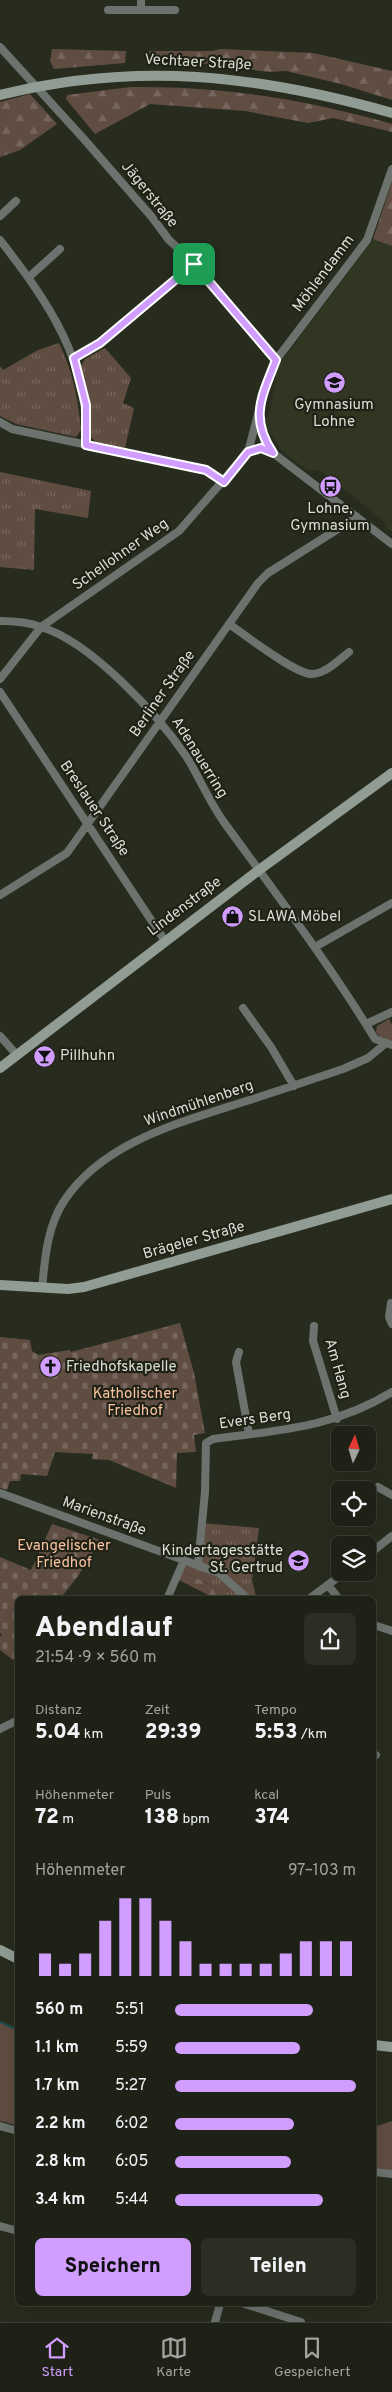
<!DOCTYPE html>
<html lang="de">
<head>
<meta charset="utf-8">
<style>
	body { margin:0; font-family:Overpass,sans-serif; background:#2b2e23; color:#f1f3f6; height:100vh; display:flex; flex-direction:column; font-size:19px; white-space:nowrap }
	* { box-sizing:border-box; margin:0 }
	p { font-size:16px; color:#a1a3a1 }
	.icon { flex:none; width:28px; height:28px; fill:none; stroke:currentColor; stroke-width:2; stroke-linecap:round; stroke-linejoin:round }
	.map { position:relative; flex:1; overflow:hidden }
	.side { position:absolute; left:15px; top:1596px; width:361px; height:710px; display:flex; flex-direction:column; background:#1e2116; border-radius:8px; box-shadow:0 5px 20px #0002,0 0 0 1px #3c3e35 }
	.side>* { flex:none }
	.needle { width:32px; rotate:4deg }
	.buttons { position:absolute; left:331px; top:1426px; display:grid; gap:10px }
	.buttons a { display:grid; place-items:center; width:45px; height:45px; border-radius:8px; background:#1e2116; box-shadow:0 5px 20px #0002,0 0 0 1px #3c3e35; font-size:25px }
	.pin { position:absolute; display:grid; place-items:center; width:42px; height:42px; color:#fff; margin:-21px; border-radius:10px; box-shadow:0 2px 8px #0006 }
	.round { display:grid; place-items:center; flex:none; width:52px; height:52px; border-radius:8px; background:#2b2e23 }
	.headline { display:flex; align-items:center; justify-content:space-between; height:85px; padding:0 20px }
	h1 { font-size:28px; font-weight:800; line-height:38px }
	.stats { display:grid; grid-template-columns:repeat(3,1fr); gap:8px; height:85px; padding:5px 20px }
	.stats div { display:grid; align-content:center }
	.stats b { font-size:21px; font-weight:800 }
	.stats small { font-size:14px; font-weight:400 }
	.stats p { font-size:14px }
	.chart { height:140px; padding:10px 20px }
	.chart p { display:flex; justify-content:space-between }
	.chart svg { width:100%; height:90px; margin-top:5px; stroke:#d19dfe; stroke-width:6 }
	.primary-button { display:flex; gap:10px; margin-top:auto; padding:10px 20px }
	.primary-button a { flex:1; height:58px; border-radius:8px; background:#d19dfe; color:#111; font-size:20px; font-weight:800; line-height:58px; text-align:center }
	.primary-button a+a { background:#2b2e23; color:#f1f3f6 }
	ul { padding:0 20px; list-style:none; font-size:16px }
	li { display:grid; grid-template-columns:80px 60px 1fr; align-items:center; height:38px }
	li i { height:12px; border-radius:6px; background:#d19dfe }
	.dock { display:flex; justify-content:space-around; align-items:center; height:70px; border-top:1px solid #3c3e35; background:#1e2116; font-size:14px; color:#a1a3a1 }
	.dock a { display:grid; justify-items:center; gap:2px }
	.dock .on { color:#d19dfe }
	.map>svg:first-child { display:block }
	.built { fill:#313623 }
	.grass { fill:url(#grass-tufts) }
	.forest { fill:url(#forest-firs) }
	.cemetery { fill:url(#cemetery-stones) }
	.park { fill:#604d42 }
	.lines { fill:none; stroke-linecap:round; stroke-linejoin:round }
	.stream { stroke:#214c49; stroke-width:2.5 }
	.street { stroke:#6c736e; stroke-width:8 }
	.secondary { stroke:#919c94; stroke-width:10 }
	.route-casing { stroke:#fff; stroke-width:10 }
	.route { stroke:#d19dfe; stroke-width:6 }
	.labels { text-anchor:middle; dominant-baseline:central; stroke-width:4.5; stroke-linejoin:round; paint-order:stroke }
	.street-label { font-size:15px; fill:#dcdfd6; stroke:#1f2215 }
	.poi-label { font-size:15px; fill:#dcdfd6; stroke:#1f2215; text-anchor:start }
	.park-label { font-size:15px; fill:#fac2a2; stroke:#1f2215 }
</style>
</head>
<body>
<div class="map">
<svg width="392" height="2322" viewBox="0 0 392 2322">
	<defs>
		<pattern id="grass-tufts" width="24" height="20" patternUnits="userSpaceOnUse" patternTransform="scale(1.25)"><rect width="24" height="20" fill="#604d42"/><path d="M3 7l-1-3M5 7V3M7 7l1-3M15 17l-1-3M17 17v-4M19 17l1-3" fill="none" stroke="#76665d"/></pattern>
		<pattern id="forest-firs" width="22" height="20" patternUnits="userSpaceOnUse" patternTransform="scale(1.25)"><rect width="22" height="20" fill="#604d42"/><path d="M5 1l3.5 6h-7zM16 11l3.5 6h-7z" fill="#76665d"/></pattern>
		<pattern id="cemetery-stones" width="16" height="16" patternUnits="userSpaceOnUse" patternTransform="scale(1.25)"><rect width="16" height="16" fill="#604d42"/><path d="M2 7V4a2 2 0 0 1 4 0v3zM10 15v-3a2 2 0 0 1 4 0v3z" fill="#76665d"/></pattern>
	</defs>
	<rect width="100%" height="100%" fill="#282c1e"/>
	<path class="built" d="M373 239 392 246V532L386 528 384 521 320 470 308 471 283 452 264 424 269 414 278 366Z"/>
	<path class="grass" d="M59 343C73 372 78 399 81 430L76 437 16 424 0 416V366L3 370 38 350Z
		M105 348 131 378 123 403 134 408 125 448 96 442 90 436V406L81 366 85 359Z
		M0 472 91 491 88 518 35 509 34 570 0 567Z
		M389 1019 392 1025V1041L379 1036 376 1032 377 1026Z
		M202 1523 259 1528 252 1580 256 1596 263 1599H229L213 1586 180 1570 184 1560 198 1564Z"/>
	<path class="forest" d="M52 49 126 51 125 63 54 69 50 61Z
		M220 49 313 53 392 71V100L341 84 286 71 269 72 207 64 151 63 149 51H213Z
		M130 87C223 86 303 99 392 124V132L333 118 308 123 245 111 150 104 95 134 66 99 67 95Z
		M30 94 57 124 20 150 0 157V102Z
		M392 182V246L373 239Z
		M180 1570 213 1586 229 1599H216L179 1580Z"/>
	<path class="cemetery" d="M180 1323 194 1373 205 1433 194 1435 196 1452 177 1453 176 1488 109 1460 92 1459 93 1454 55 1452 47 1476 21 1474 20 1481H10L7 1490 0 1488V1337L30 1340 32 1351 38 1355 70 1350 71 1352Z
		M52 1524 100 1540 78 1576 60 1599H18L17 1655 13 1660 0 1650V1637L2 1634 0 1633V1557L31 1570Z"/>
	<path class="park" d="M0 2021 17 2029V2125L0 2121Z
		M392 2121V2174L374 2172V2127Z"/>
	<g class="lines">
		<path class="stream" d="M0 2022 18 2030"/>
		<path class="street" d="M141 0V10H175
			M108 10H141
			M0 47 83 138 151 216 169 240 195 264 276 360
			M0 216 16 201
			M0 240C49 303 90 362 86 445
			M29 277 60 249
			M74 358 100 343 195 264
			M0 422 12 429 206 470 224 482
			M259 424 264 440 273 453
			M248 452 261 448 273 453 392 544
			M0 621C14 621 28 622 41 627 91 642 157 714 186 756 200 778 210 804 226 825 277 895 330 965 375 1039L392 1045
			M229 624C245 635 295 674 312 674 325 674 339 660 349 652
			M0 679 41 627 179 531 248 452 266 384 276 360 367 240 392 169
			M0 692 165 941
			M0 895 67 853 258 583 268 573 357 517
			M315 947 392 903
			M243 1008 271 1047 294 1086
			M366 1024 392 1012
			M0 1036 16 1054
			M42 1288C45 1258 47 1227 64 1201 103 1142 179 1123 243 1102 276 1092 310 1080 343 1069L368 1058 385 1044
			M391 1303 389 1317 392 1324
			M314 1326 313 1341 337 1419
			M239 1352 236 1362 249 1434
			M378 1487 392 1495
			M0 1493 219 1573 248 1599
			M368 1555 392 1536
			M198 1564 205 1492 206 1443 213 1439C279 1430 333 1428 392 1392
			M328 1585 339 1599
			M167 1599 184 1560
			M309 1599 345 1572
			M374 1625 392 1631
			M0 1729 18 1720
			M374 1754 376 1755
			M0 2126 18 2131
			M374 2172 392 2174
			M0 2226 18 2231
			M245 2304 301 2322
			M215 2322 220 2304"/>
		<path class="secondary" d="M0 95C137 61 258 75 392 113
			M0 1068 259 870 392 773
			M0 1285 68 1289 84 1287 392 1199
			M0 1950 18 1959
			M374 2045 392 2047"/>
	</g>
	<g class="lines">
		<defs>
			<path id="route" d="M194 264 276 360C262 396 249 418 273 453L261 448 248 452 224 482 206 470 86 445V405L74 358 100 343Z"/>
		</defs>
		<use href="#route" class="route-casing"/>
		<use href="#route" class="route"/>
	</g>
	<defs>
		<symbol id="school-disc" viewBox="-11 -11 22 22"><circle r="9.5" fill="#d19dfe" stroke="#1f2215"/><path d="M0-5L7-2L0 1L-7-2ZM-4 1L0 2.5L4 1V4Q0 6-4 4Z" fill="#111"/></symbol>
		<symbol id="bus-disc" viewBox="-11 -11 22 22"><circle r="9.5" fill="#d19dfe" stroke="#1f2215"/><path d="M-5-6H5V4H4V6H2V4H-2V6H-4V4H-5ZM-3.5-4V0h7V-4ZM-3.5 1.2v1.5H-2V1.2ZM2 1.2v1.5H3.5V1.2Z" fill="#111"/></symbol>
		<symbol id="shop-disc" viewBox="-11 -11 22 22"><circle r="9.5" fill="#d19dfe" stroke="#1f2215"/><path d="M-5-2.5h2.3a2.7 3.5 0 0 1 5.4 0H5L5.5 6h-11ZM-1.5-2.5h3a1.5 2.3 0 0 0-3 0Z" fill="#111"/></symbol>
		<symbol id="bar-disc" viewBox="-11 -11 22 22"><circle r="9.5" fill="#d19dfe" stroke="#1f2215"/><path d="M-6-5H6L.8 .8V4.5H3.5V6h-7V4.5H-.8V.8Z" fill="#111"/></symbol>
		<symbol id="church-disc" viewBox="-11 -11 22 22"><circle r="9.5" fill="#d19dfe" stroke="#1f2215"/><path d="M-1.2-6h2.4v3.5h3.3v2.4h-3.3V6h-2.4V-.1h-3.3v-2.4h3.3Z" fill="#111"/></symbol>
	</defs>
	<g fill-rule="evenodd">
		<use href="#school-disc" x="322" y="370" width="25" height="25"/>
		<use href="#bus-disc" x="318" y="474" width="25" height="25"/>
		<use href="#shop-disc" x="220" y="904" width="25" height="25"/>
		<use href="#bar-disc" x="32" y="1044" width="25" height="25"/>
		<use href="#church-disc" x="38" y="1354" width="25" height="25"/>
		<use href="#school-disc" x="286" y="1548" width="25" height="25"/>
	</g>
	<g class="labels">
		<g class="street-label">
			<text transform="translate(198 63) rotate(3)">Vechtaer Straße</text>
			<text transform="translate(149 195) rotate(51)">Jägerstraße</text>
			<text transform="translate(324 274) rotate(-53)">Möhlendamm</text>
			<text transform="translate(121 555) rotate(-35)">Schellohner Weg</text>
			<text transform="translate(163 694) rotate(-55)">Berliner Straße</text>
			<text transform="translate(199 758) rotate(58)">Adenauerring</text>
			<text transform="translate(94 809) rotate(56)">Breslauer Straße</text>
			<text transform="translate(185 907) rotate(-37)">Lindenstraße</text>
			<text transform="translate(199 1104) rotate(-19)">Windmühlenberg</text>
			<text transform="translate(194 1241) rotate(-16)">Brägeler Straße</text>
			<text transform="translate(337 1369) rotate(74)">Am Hang</text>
			<text transform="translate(255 1420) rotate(-8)">Evers Berg</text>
			<text transform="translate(104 1517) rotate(20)">Marienstraße</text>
		</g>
		<g class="poi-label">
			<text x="334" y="405" text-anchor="middle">Gymnasium<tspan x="334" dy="17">Lohne</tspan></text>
			<text x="330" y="509" text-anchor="middle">Lohne,<tspan x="330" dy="17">Gymnasium</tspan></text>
			<text x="248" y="917">SLAWA Möbel</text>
			<text x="60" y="1056">Pillhuhn</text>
			<text x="66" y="1367">Friedhofskapelle</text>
			<text x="283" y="1551" text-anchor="end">Kindertagesstätte<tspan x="283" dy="17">St. Gertrud</tspan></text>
		</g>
		<g class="park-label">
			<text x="135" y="1394">Katholischer<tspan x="135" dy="17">Friedhof</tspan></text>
			<text x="64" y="1546">Evangelischer<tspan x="64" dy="17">Friedhof</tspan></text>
		</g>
	</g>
</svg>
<div class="buttons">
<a><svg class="needle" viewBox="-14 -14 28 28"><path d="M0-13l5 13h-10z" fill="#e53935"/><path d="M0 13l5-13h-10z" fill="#a1a3a1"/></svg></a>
<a><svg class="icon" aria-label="locate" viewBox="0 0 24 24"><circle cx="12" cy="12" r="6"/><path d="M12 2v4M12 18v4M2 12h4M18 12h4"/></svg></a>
<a><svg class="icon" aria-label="layers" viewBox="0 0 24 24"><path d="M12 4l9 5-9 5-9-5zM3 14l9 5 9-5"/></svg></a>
</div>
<div class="pin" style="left:194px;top:264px;background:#1e9e55"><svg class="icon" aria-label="arrive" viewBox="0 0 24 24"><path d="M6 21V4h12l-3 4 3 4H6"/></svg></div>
<section class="side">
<div class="headline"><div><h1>Abendlauf</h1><p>21:54 · 9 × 560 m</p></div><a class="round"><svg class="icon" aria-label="share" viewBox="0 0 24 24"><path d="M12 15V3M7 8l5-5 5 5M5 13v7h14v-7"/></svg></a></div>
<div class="stats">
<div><p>Distanz</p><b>5.04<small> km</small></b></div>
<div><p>Zeit</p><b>29:39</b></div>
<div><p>Tempo</p><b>5:53<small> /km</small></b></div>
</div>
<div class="stats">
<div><p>Höhenmeter</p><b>72<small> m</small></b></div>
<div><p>Puls</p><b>138<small> bpm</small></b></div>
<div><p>kcal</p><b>374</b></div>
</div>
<div class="chart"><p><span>Höhenmeter</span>97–103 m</p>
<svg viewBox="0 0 160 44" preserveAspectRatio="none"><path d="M5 44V33M15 44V38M25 44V33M35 44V17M45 44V6M55 44V6M65 44V17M75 44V27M85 44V38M95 44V38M105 44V38M115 44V38M125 44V33M135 44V27M145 44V27M155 44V27"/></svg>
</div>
<ul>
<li><b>560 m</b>5:51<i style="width:76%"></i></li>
<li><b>1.1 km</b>5:59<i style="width:69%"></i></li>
<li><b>1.7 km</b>5:27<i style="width:100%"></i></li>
<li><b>2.2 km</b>6:02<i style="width:66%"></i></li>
<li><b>2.8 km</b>6:05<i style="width:64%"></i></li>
<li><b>3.4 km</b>5:44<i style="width:82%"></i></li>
</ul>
<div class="primary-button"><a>Speichern</a><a>Teilen</a></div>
</section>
</div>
<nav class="dock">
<a class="on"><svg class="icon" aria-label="home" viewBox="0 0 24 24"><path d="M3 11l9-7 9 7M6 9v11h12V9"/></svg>Start</a>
<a><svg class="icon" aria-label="map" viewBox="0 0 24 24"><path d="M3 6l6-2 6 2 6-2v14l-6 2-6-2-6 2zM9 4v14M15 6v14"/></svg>Karte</a>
<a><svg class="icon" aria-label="saved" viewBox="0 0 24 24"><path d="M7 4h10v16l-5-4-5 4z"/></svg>Gespeichert</a>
</nav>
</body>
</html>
